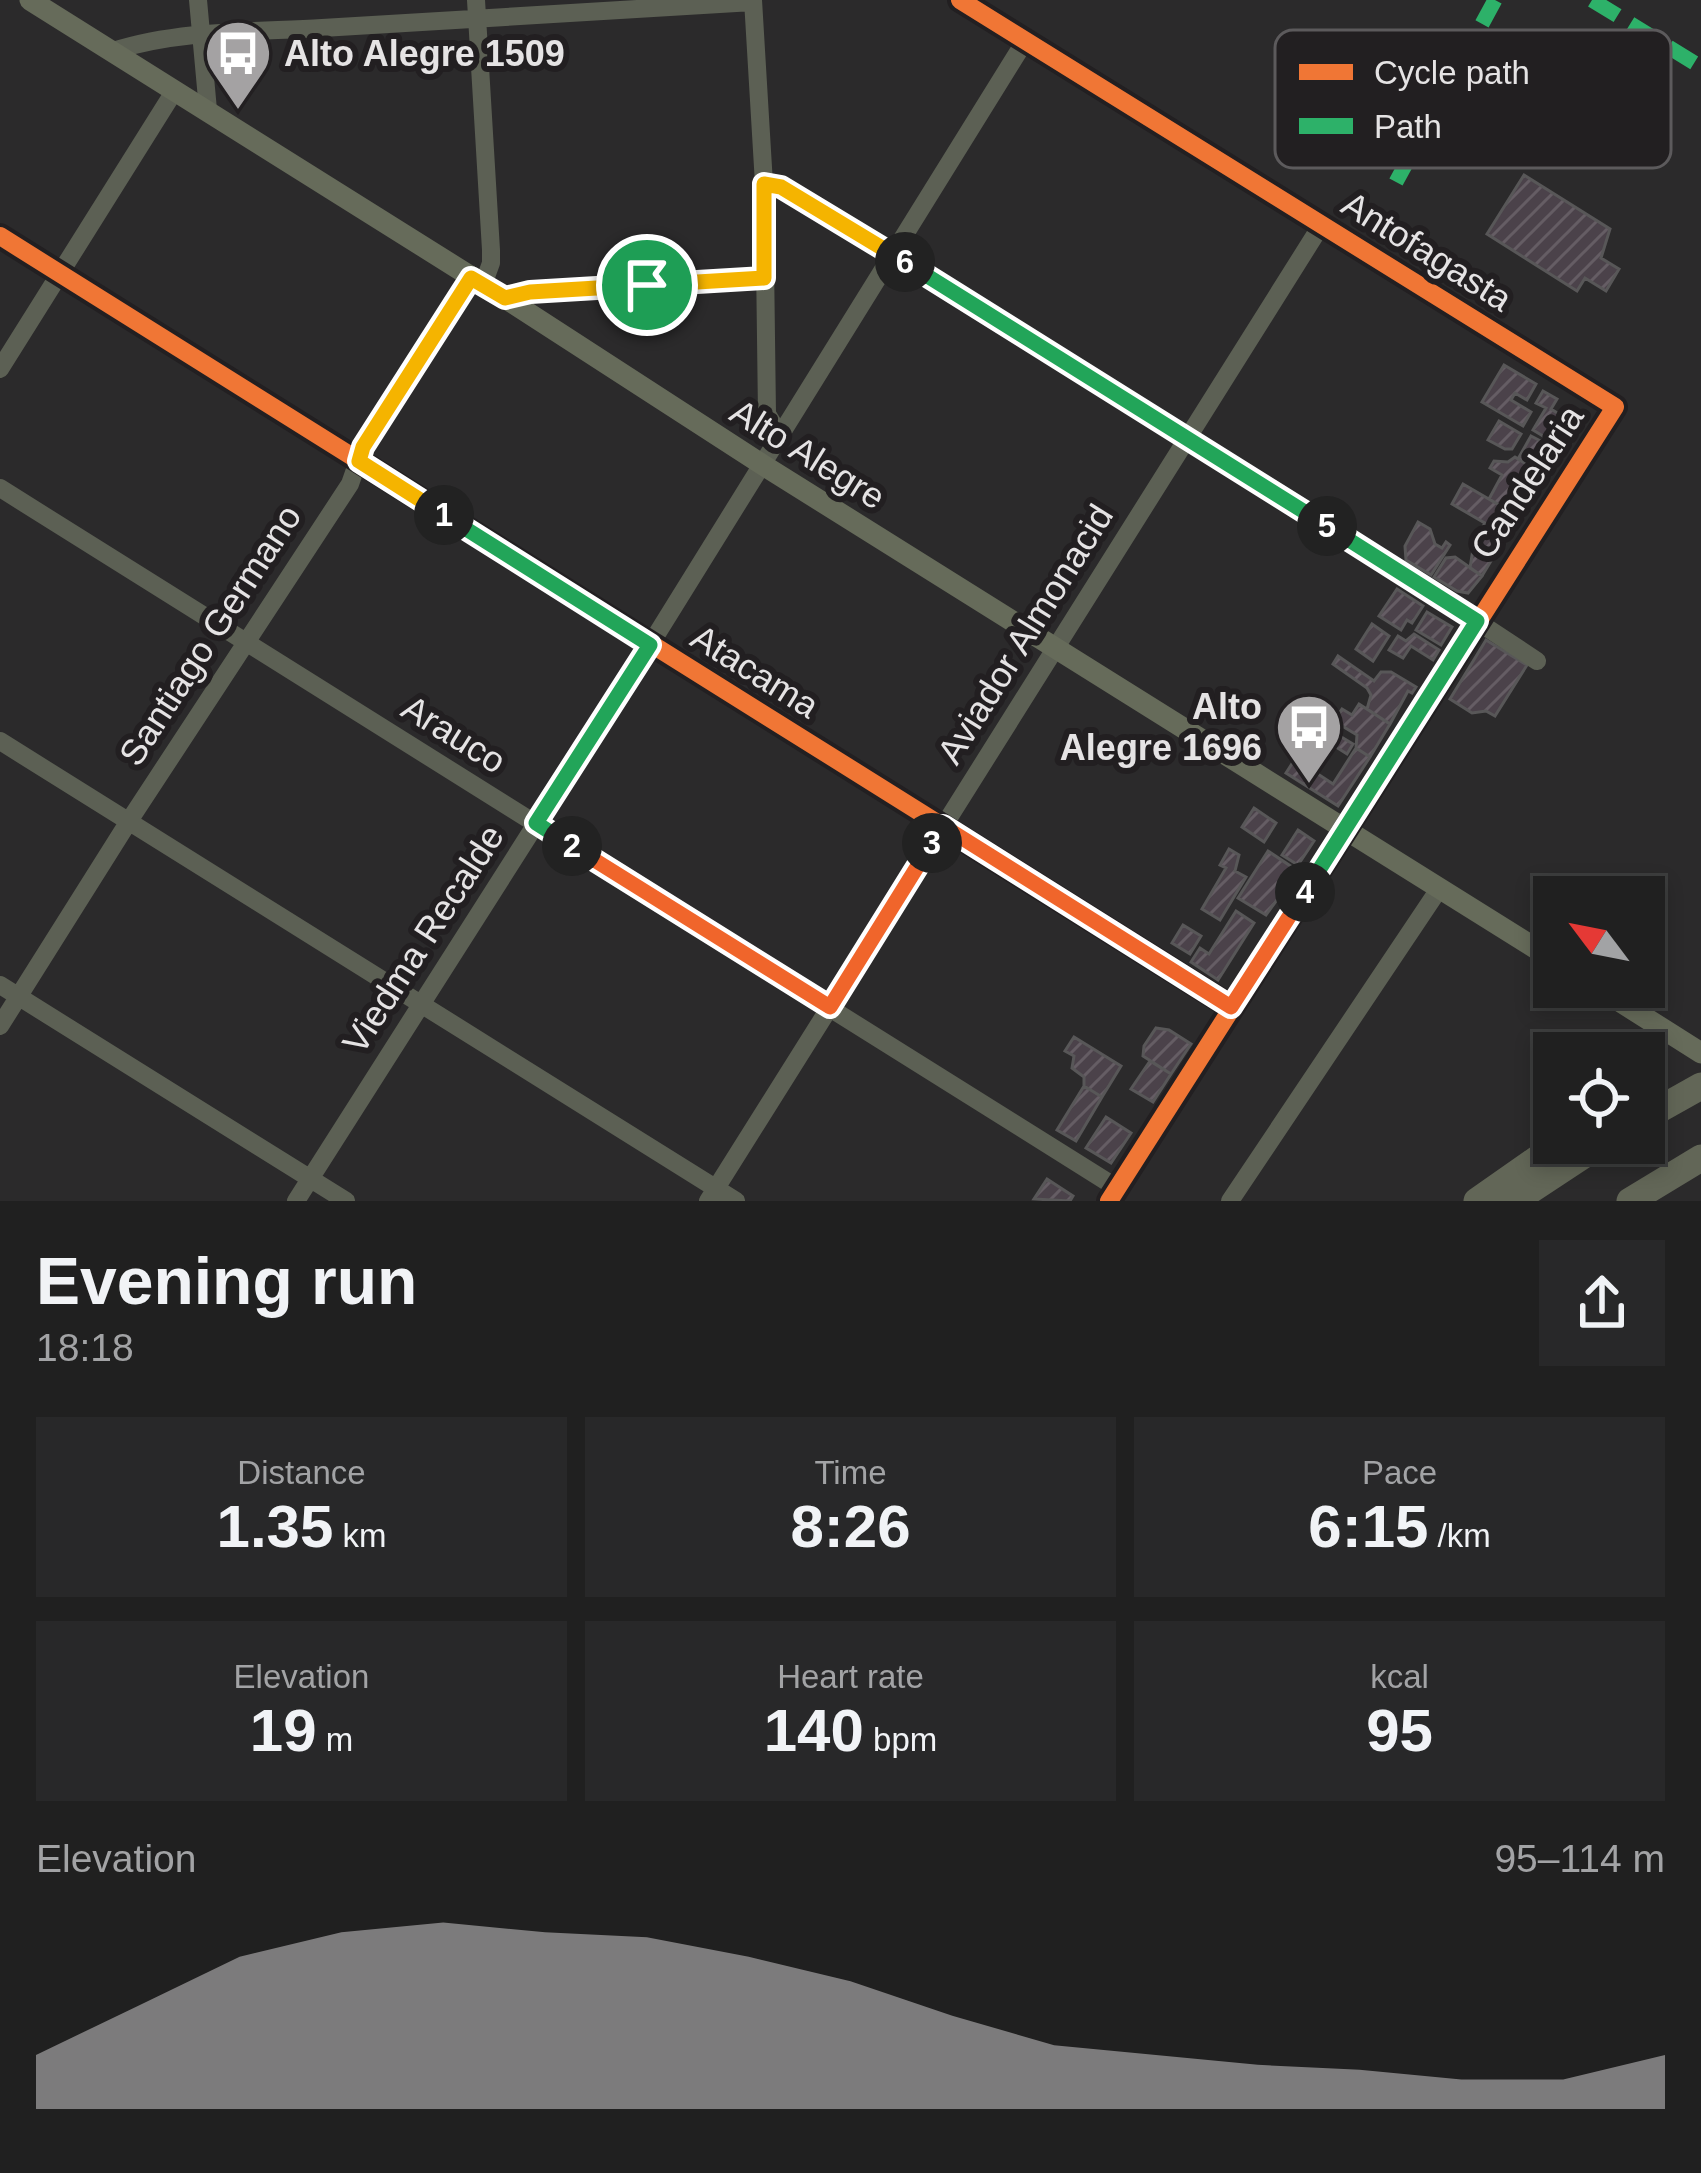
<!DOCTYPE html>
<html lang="en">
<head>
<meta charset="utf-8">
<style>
	body { margin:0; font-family:Arial,sans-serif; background:#282829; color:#f1f3f6; height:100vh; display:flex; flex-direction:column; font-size:45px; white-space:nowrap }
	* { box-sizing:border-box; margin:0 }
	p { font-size:39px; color:#a2a3a5 }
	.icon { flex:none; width:66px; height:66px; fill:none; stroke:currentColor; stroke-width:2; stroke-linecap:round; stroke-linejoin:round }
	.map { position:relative; height:1201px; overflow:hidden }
	.panel { display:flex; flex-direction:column; background:#202020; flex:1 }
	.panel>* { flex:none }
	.needle { width:78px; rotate:302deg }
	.tools { position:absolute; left:1533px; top:876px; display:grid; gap:24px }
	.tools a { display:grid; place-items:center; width:132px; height:132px; border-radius:0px; background:#202020; box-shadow:0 6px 18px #0003,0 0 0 3px #3d3e3e; font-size:60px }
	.pin { position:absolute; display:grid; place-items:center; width:102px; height:102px; color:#fff; margin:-51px; border:6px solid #fff; border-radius:50%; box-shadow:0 3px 12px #0007 }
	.km { position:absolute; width:60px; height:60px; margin:-30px; border-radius:50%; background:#222; color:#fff; font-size:33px; line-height:60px; text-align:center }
	.round { display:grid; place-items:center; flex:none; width:126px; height:126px; border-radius:0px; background:#282829 }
	.headline { display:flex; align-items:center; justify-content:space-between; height:204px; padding:0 36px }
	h1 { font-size:66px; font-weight:600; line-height:90px }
	.metrics { display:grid; grid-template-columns:repeat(3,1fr); gap:18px; height:204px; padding:12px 36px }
	.metrics div { display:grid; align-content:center; border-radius:0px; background:#282829; text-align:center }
	.metrics b { font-size:60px; font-weight:600 }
	.metrics small { font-size:33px; font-weight:400 }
	.metrics p { font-size:33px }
	.chart { height:336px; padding:24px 36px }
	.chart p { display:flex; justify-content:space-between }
	.chart svg { width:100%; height:216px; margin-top:12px; fill:#a4a2a3; opacity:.7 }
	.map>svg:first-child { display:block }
	.building { fill:url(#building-hatch); stroke:#585758; stroke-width:3 }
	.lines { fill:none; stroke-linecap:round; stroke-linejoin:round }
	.minor { stroke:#5c6054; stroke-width:18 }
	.major { stroke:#666b5a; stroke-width:21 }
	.highway { stroke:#626657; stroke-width:27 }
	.quiet { stroke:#2db169; stroke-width:15; stroke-dasharray:30 15; stroke-linecap:butt }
	.cycleway-casing { stroke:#221f21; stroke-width:26 }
	.cycleway { stroke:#f07635; stroke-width:18 }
	.split-1-casing { stroke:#fff; stroke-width:24 }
	.split-2-casing { stroke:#fff; stroke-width:24 }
	.split-3-casing { stroke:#fff; stroke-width:24 }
	.split-4-casing { stroke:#fff; stroke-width:24 }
	.split-5-casing { stroke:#fff; stroke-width:24 }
	.split-6-casing { stroke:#fff; stroke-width:24 }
	.split-7-casing { stroke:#fff; stroke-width:24 }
	.split-1 { stroke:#f5b400; stroke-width:15 }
	.split-2 { stroke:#22a559; stroke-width:15 }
	.split-3 { stroke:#f0652b; stroke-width:15 }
	.split-4 { stroke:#f0652b; stroke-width:15 }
	.split-5 { stroke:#22a559; stroke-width:15 }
	.split-6 { stroke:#22a559; stroke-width:15 }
	.split-7 { stroke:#f5b400; stroke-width:15 }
	.labels { text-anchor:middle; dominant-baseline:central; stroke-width:12; stroke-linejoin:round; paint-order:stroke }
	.poi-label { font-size:36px; font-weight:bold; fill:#e5e3e4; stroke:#221f21; text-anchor:start }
	.street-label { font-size:36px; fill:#e5e3e4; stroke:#221f21 }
	.key { fill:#221f21; stroke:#5c5a5c; stroke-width:3 }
	.key-label { font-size:33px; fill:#e5e3e4 }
</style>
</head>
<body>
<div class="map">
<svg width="1701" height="1201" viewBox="0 0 1701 1201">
	<defs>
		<pattern id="building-hatch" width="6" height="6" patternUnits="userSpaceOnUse" patternTransform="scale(3)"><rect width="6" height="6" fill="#4b424a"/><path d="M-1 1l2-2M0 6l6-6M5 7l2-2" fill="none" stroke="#655d64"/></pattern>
	</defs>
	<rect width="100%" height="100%" fill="#2b2a2b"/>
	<path class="building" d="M1524 175 1610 229 1601 258 1619 269 1606 291 1585 278 1577 291 1487 234Z
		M1504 365 1536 384 1527 400 1515 393 1511 400 1531 412 1523 426 1482 402Z
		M1543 391 1557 399 1551 409 1575 424 1567 438 1563 436 1558 445 1533 430 1546 408 1536 403Z
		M1499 421 1521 434 1512 449H1505L1488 440Z
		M1531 436 1556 449 1540 473 1518 459Z
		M1515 457 1540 473 1518 516 1489 499 1502 475 1490 468 1494 461 1508 462Z
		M1463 484 1518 516V520L1502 533 1452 504Z
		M1418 522 1430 529 1435 544 1442 548 1446 542 1450 545 1431 575 1406 560 1405 546Z
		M1485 523 1506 536 1491 554 1473 543Z
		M1473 549 1491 561 1482 576 1470 568Z
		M1455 557 1482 576 1468 593 1457 591 1434 577 1446 558Z
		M1397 589 1423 606 1412 623 1407 620 1401 630 1379 616Z
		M1427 612 1452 627 1441 645 1416 630Z
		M1372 624 1389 636 1373 661 1356 649Z
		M1414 634 1439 650 1433 660 1411 646 1403 658 1389 650 1398 636 1406 641Z
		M1486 640 1527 665 1495 716 1486 711 1472 713 1450 699Z
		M1338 656 1374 681 1381 672H1391L1416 687 1412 693 1408 691 1390 724 1367 709 1371 695 1367 688 1333 664Z
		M1359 704 1390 724 1370 757 1356 748 1357 735 1334 721 1342 709 1352 715Z
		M1333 732 1353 744 1347 754 1328 742Z
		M1356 748 1370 757 1338 806 1286 773 1295 759 1333 784Z
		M1254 808 1276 823 1264 842 1242 827Z
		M1298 830 1314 841 1298 865 1282 855Z
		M1229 849 1239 855 1235 871 1246 877 1220 920 1202 909 1226 868 1220 865Z
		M1268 851 1298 871 1266 915 1238 898Z
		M1236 911 1254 923 1218 980 1191 962 1200 948 1209 954Z
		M1183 925 1201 936 1190 954 1172 943Z
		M1156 1028 1169 1030 1191 1044 1171 1074 1143 1056 1144 1046Z
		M1074 1037 1121 1066 1102 1097 1084 1086V1077L1072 1068 1074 1056 1065 1051Z
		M1150 1061 1171 1074 1153 1102 1131 1089Z
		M1084 1086 1102 1097 1076 1141 1057 1130Z
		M1106 1117 1131 1133 1111 1163 1086 1148Z
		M1047 1179 1073 1196 1070 1201 1034 1199Z"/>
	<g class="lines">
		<path class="minor" d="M198 0 208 110
			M476 0 491 250V263L483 285
			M753 0 764 184 767 414 781 437
			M960 0 1615 407 1109 1201
			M113 51C178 30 254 32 322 28 466 18 610 10 753 2
			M764 184 781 187C1035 342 1290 496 1537 661
			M0 236 1231 1007
			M505 298 530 292 763 278
			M0 369 175 90
			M0 488 1117 1188
			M0 741 736 1201
			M0 985 346 1201
			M0 1026 129 821 350 484 363 447 471 278
			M296 1201 650 645 1025 41
			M708 1201 1322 224
			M1230 1201 1439 889"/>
		<path class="major" d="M30 0 505 298 763 465 1554 960
			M1597 987 1701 1053"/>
		<path class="highway" d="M1644 1118 1701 1086
			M1477 1201 1560 1143
			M1514 1201 1602 1143
			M1630 1201 1701 1158"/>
		<path class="quiet" d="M1592 0 1701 67
			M1396 182 1495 0"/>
		<defs>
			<path id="cycleway" d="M960 0 1615 407 1109 1201
				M0 236 1231 1007"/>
		</defs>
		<use href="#cycleway" class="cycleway-casing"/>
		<use href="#cycleway" class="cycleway"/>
	</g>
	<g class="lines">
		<defs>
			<path id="split-1" d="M444 515 359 461 363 447 471 278 505 298 530 292 647 285"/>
			<path id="split-2" d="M444 515 650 645 536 823 572 846"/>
			<path id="split-3" d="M572 846 830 1007 932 843"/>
			<path id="split-4" d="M932 843 943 826 1231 1007 1305 892"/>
			<path id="split-5" d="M1305 892 1477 621 1327 526"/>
			<path id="split-6" d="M905 262 1327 526"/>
			<path id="split-7" d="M647 285 764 278V184L781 187 905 262"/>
		</defs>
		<use href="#split-1" class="split-1-casing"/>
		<use href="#split-2" class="split-2-casing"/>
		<use href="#split-3" class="split-3-casing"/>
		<use href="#split-4" class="split-4-casing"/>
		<use href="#split-5" class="split-5-casing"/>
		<use href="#split-6" class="split-6-casing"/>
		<use href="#split-7" class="split-7-casing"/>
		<use href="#split-1" class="split-1"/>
		<use href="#split-2" class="split-2"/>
		<use href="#split-3" class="split-3"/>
		<use href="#split-4" class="split-4"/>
		<use href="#split-5" class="split-5"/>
		<use href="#split-6" class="split-6"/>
		<use href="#split-7" class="split-7"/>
	</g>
	<defs>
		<symbol id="bus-pin" viewBox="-11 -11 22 30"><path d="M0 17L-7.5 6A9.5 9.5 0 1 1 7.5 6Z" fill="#a4a2a3" stroke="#221f21"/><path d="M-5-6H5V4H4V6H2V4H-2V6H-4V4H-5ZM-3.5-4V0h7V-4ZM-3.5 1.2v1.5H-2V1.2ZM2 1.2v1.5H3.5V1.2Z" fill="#fff"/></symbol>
	</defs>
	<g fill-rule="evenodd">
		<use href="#bus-pin" x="200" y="15" width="76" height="104"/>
		<use href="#bus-pin" x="1271" y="689" width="76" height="104"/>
	</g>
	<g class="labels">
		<g class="poi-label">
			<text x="284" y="53">Alto Alegre 1509</text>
			<text x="1262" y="706" text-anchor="end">Alto<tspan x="1262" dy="41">Alegre 1696</tspan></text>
		</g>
		<g class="street-label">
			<text transform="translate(1427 251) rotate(32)">Antofagasta</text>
			<text transform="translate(808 454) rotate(32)">Alto Alegre</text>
			<text transform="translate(1527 482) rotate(-57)">Candelaria</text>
			<text transform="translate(1025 634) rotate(-58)">Aviador Almonacid</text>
			<text transform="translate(210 635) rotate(-57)">Santiago Germano</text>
			<text transform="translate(755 671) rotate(32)">Atacama</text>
			<text transform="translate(454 734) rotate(32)">Arauco</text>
			<text transform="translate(423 939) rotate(-57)">Viedma Recalde</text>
		</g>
	</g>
	<rect x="1275" y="30" width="396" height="138" rx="18" class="key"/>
	<rect x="1299" y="64" width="54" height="16" fill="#f07635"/>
	<rect x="1299" y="118" width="54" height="16" fill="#2db169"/>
	<g class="key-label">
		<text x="1374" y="84">Cycle path</text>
		<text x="1374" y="138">Path</text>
	</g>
</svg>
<div class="tools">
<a><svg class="needle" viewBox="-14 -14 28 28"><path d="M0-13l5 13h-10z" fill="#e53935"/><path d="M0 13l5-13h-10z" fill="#a2a3a5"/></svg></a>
<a><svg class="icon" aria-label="locate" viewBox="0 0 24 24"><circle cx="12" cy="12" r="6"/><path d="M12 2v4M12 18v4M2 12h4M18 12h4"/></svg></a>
</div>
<div class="pin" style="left:647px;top:285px;background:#1e9e55"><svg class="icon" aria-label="arrive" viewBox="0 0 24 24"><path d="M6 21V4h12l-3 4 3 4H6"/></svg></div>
<b class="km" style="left:444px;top:515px">1</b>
<b class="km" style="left:572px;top:846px">2</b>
<b class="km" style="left:932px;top:843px">3</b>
<b class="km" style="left:1305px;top:892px">4</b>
<b class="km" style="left:1327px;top:526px">5</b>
<b class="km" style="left:905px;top:262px">6</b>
</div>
<section class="panel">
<div class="headline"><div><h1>Evening run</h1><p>18:18</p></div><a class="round"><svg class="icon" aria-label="share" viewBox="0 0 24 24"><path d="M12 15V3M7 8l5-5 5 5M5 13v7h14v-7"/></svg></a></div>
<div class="metrics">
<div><p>Distance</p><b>1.35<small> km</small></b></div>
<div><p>Time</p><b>8:26</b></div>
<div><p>Pace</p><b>6:15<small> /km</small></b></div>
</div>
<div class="metrics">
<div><p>Elevation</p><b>19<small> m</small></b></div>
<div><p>Heart rate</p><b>140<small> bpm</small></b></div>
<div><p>kcal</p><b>95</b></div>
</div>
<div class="chart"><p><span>Elevation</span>95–114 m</p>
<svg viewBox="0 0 160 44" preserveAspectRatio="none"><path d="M0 44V33L10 23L20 13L30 8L40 6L50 8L60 9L70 13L80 18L90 25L100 31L110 33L120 35L130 36L140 38L150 38L160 33V44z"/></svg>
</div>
</section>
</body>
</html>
